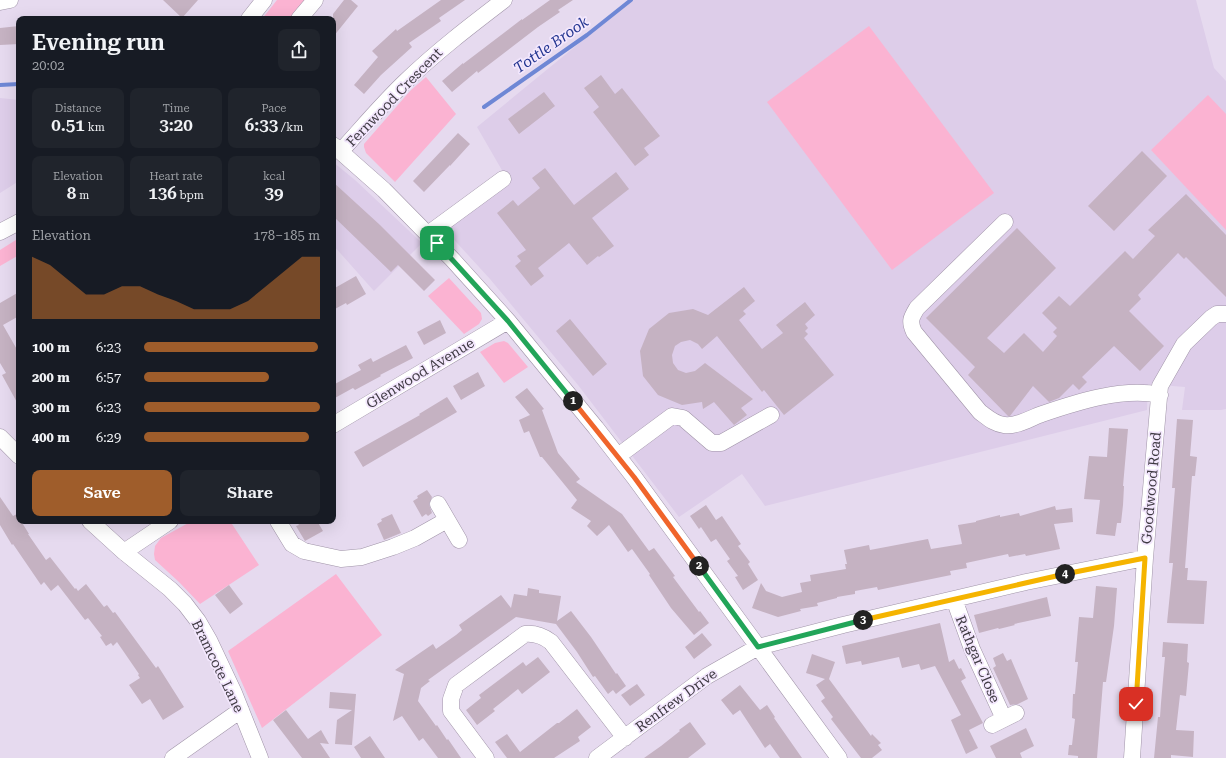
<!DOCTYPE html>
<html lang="en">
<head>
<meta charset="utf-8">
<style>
	body { margin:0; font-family:"Roboto Serif",serif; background:#20242c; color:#f1f3f6; height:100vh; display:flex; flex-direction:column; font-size:15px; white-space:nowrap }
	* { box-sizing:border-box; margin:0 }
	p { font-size:13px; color:#9ea1a6 }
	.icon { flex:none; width:22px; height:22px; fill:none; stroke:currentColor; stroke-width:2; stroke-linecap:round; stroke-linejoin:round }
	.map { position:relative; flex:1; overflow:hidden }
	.side { position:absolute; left:16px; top:16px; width:320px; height:508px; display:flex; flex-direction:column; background:#171b24; border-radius:8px; box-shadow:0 4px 16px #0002 }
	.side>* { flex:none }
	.pin { position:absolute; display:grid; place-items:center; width:34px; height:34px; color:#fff; margin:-17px; border-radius:8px; box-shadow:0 2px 6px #0006 }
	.km { position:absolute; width:20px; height:20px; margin:-10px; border-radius:50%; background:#222; color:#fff; font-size:11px; line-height:20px; text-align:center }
	.round { display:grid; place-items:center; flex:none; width:42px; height:42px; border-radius:8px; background:#20242c }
	.headline { display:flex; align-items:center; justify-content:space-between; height:68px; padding:0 16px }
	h1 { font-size:22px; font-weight:600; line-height:30px }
	.figures { display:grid; grid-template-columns:repeat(3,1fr); gap:6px; height:68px; padding:4px 16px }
	.figures div { display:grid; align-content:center; border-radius:8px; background:#20242c; text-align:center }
	.figures b { font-size:17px; font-weight:600 }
	.figures small { font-size:11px; font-weight:400 }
	.figures p { font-size:11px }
	.chart { height:112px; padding:8px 16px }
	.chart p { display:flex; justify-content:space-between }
	.chart svg { width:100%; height:72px; margin-top:4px; fill:#9f5d2b; opacity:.7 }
	.button { display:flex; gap:8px; margin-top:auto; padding:8px 16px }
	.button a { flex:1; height:46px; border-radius:8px; background:#9f5d2b; color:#fff; font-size:16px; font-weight:600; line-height:46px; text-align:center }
	.button a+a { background:#20242c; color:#f1f3f6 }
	ul { padding:0 16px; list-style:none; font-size:13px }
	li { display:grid; grid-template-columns:64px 48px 1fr; align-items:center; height:30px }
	li i { height:10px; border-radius:5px; background:#9f5d2b }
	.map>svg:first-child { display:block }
	.built { fill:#ddcde9 }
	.green { fill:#fbb3d2 }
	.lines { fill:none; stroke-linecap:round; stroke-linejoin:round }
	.stream { stroke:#6e87d5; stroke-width:4 }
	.building { fill:#c5b2c2 }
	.minor-casing { stroke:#a094a8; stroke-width:17 }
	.minor { stroke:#fff; stroke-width:16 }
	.split-1-casing { stroke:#fff; stroke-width:8 }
	.split-2-casing { stroke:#fff; stroke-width:8 }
	.split-3-casing { stroke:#fff; stroke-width:8 }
	.split-4-casing { stroke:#fff; stroke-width:8 }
	.split-5-casing { stroke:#fff; stroke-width:8 }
	.split-1 { stroke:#22a559; stroke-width:5 }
	.split-2 { stroke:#f0652b; stroke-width:5 }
	.split-3 { stroke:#22a559; stroke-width:5 }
	.split-4 { stroke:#f5b400; stroke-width:5 }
	.split-5 { stroke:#f5b400; stroke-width:5 }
	.labels { text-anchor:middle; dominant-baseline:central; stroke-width:3.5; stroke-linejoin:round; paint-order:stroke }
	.street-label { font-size:14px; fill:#3f3a43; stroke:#f3e7fd }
	.water-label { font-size:15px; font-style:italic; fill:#233590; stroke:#f3e7fd }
</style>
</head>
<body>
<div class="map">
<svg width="1226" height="758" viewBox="0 0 1226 758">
	<rect width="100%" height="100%" fill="#e6daef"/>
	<path class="built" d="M632 0H1196L1214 68 1226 81V409L1221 410H1182L1185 387 1148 384 1147 410 765 506 742 474 679 517 578 385 490 279 436 220 503 172 477 127Z
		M0 98 19 100V181L0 193Z
		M333 162 355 180 422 243 374 291 333 245Z"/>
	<path class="green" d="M277 0H306L290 19H262Z
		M869 26 994 193 892 270 767 102Z
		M426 77 456 114 395 182 366 153 364 147V144L410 91Z
		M1208 95 1226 114V230L1151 150Z
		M19 238V255L0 266V250Z
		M449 278 481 313 482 319 479 324 464 334 428 296Z
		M504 341 508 343 528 367 504 383 480 352 495 343Z
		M192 521H230L259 565 200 604 179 582 155 560 154 554 155 546 161 538Z
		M336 574 382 635 262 728 228 651Z"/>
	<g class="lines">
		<path class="stream" d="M0 85 19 84
			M484 107 587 35 631 0"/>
	</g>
	<path class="building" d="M163 0H198L182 18Z
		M344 0H351L358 6 333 37V14Z
		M441 0H465L439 18 441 21 409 43 412 47 381 75 364 94 354 85 378 57 372 51 396 29 397 31Z
		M550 0H573L558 10 560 12 538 27 478 73 477 71 452 92 442 81 463 63V64L522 19V20Z
		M19 26V44L0 45V28Z
		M601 75 615 94 622 88 660 136 644 148 649 155 635 166 593 112 599 107 584 88Z
		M544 92 555 106 519 134 508 119Z
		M458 133 470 144 450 166V165L424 192 413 181Z
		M1142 151 1167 176 1114 231 1088 206Z
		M545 168 574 205 616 172 629 189 592 218 614 246 599 257 598 256 587 265 569 243 538 268 544 276 531 286 515 266 521 261 517 256 526 250 497 213 513 200 518 206 540 188 532 178Z
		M333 182 380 225 435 280 424 291 398 265 391 272 333 216Z
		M1186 194 1226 235V297L1186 257 1184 259 1178 253 1138 295 1141 299 1129 311 1164 346 1140 371 1114 346 1082 377 1087 382 1079 390 1073 384 1059 398 1049 402 1033 386 1010 416H1008L968 375 975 367 926 318 1017 228 1056 268 987 338 1004 353 1024 333 1043 352 1057 336 1053 332 1057 328 1042 313 1059 296 1070 306 1125 251 1133 259 1155 236 1148 230Z
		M356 276 366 294 347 305 346 303 333 310V289Z
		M744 287 755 301 743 311 746 314 739 320 762 349 783 333 776 325 805 302 815 315 805 324 808 328 805 331 808 334 804 338 834 375 784 415 764 390 762 392 717 336 702 349 698 344 690 340 681 342 675 346 672 355 673 363 678 370 686 373 695 371 705 363 753 399 741 408 747 415 734 425 714 402 703 409 702 402 682 405 658 395 643 376 640 351 649 329 669 313 693 309 708 315Z
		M19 292V316L3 325 19 353V406L2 375 6 373 0 363V303Z
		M570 319 607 364 593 376 556 331Z
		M440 320 446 333 424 345 417 332Z
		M406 345 413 358 380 375 381 376 355 390 353 388 333 399V385L361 370 358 365 371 358 373 362Z
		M478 372 485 386 461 400 453 386Z
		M527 388 544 409 542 410 558 453 580 479 576 482 622 514 649 551 654 548 675 576 673 577 699 612 700 611 709 623 694 635 671 608 649 575 650 574 632 549 628 552 609 525 597 536 587 526 591 521 571 508 577 500 542 457H540L529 431 524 433 519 420 530 415 515 397Z
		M447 397 457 412 363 467 354 452 420 415 419 414Z
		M1177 419 1193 420 1190 456 1197 457 1195 476H1192L1185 568H1188L1187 580 1207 581 1204 624 1167 623 1173 563H1169L1175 488H1172Z
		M1109 428 1128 429 1123 486H1124L1123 505 1121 523H1117L1115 536 1096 534 1100 500 1084 499 1089 456 1107 457Z
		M427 490 432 497 429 504 432 513 428 516 426 514 422 517 413 501 418 498 417 496Z
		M0 497 13 516 17 514 19 517V521H21L29 534H28L46 560 50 557 75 589 76 588 78 591 86 584 104 607 107 605 113 613 115 612 156 668 158 666 184 707 163 720 150 699 142 704 129 685 140 678 138 675 139 674 117 642 113 646 111 643 106 646 100 637 102 636 88 618 85 620 58 585 51 591 44 582 41 585 13 544 12 545 0 525Z
		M706 505 716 520 722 516 741 544 738 546 750 562 748 564 758 580 743 590 735 577 738 576 727 561 730 559 716 539 711 542 701 527 699 529 690 516Z
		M1055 506 1056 510 1072 508 1073 522 1054 524 1060 549 1026 556 1025 554 1009 557 1008 554 966 563 967 568 950 571 951 575 878 590 877 587 855 591V594L837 597V598L817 603 818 606 800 609 801 611 778 617 752 608 761 583 766 591 782 597 802 592 800 583 811 581 810 575 846 569 845 564H847L844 550 869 545 870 550 928 539 931 549 962 544 958 525 976 522V521L1000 515V517L1019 513 1020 516Z
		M392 514 401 533 384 540 377 524 382 521 381 519Z
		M296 521H317L323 531 305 541 296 526 299 525Z
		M229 585 243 604 230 614 215 595Z
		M1096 586 1117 588 1114 626 1106 682H1103L1097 758H1078V756L1068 755 1069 745H1072L1075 719 1072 718 1073 694H1075L1078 662H1075L1079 617 1093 618Z
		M528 588 539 590V593L561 596 557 621 571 611 591 637 616 674 617 673 626 686 616 694 613 690 608 694 595 676 593 677 577 652 556 624 516 617 428 680 430 681 421 688 418 701 436 726 437 725 447 740 448 739 461 758H438L423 738 419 741 402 716 393 721 404 674 395 670 433 644 436 649 456 635 462 630 459 625 501 595 511 608 514 594 527 596Z
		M1047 597 1051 616 1014 624 1015 625 999 629 998 628 979 633 974 615Z
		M940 623 949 662 954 659 959 669 961 668 966 678 961 681 983 723 969 730 978 748 966 754 951 720 961 715 935 666 921 670 919 664 902 668 899 657 862 665 861 661 846 664 842 646Z
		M702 633 712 645 694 659 685 647Z
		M1163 642 1188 644 1187 662 1189 663 1186 696 1180 695 1176 730 1194 731 1193 757 1171 755V758H1154L1158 717H1160L1161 703 1165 657H1162Z
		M1003 653 1007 661 1011 659 1028 699 1018 704 1010 705 993 668 996 666 993 658Z
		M812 654 835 662 829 679 871 736 872 734 881 743 878 745 882 750 872 758H861L831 719 833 717 821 701 825 698 816 685 825 679 806 673Z
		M538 657 550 672 522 694 518 689 493 709 495 711 477 725 466 710 481 698 479 695 523 662 526 666Z
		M637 684 645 695 630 706 621 695Z
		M740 685 760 710 767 705 775 717 774 718 802 758H780L770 744 765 748 740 710 733 715 721 700Z
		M330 692 356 694 352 745 335 744 337 720 352 710 329 708Z
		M577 709 591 727 578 737 580 741 554 758H507L495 742 507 734 520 752 557 723H559Z
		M286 710 308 739 321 730 329 744 320 743 330 758H302L273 720Z
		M690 722 706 744 688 758H644L661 746 680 731 679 730Z
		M1026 728 1034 746 1020 753 1022 758H996L990 746Z
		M370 736 385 758H361L354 747Z"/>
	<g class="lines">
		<defs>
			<path id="minor" d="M0 2 10 0
				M249 19 264 0
				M299 19 315 0
				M333 145 384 190 452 259 508 321 596 428 634 477 839 758
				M341 151C362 128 383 103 405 82 436 52 470 26 504 0
				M1005 222 917 308C911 318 909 321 914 332L980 412C987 417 994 424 1004 425 1017 427 1030 418 1042 414 1077 402 1123 387 1160 395
				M0 232 19 222
				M428 234 503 179
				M333 425 508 321
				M0 437 19 456
				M618 456 672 416 683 418 712 443H721L771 415
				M438 504 459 540
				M90 521 124 552 170 589 185 604 198 621 209 640 234 693 260 758
				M278 521 292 544 304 551 341 559 362 557 393 547 415 538 447 520
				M124 552 170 521
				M954 599 972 649 1004 719
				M992 725 1016 713
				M173 758 241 710
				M486 758 451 711V699L456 685 525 634C535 633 543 636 551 642L625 738
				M597 758 707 676 758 647 843 625 954 599 1026 582 1145 558
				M1132 758 1145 558 1160 386 1184 344 1211 318 1217 314H1226"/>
		</defs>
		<use href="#minor" class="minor-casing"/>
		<use href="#minor" class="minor"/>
	</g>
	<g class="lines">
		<defs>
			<path id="split-1" d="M437 243 508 321 573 401"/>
			<path id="split-2" d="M573 401 634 477 699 566"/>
			<path id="split-3" d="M699 566 758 647 863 620"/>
			<path id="split-4" d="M863 620 1065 574"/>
			<path id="split-5" d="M1065 574 1145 558 1136 704"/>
		</defs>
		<use href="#split-1" class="split-1-casing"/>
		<use href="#split-2" class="split-2-casing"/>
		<use href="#split-3" class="split-3-casing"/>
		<use href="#split-4" class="split-4-casing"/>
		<use href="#split-5" class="split-5-casing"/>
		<use href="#split-1" class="split-1"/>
		<use href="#split-2" class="split-2"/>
		<use href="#split-3" class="split-3"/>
		<use href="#split-4" class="split-4"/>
		<use href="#split-5" class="split-5"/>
	</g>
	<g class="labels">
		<g class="street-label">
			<text transform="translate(394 97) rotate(-46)">Fernwood Crescent</text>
			<text transform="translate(420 373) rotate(-31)">Glenwood Avenue</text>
			<text transform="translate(1151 488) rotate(-85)">Goodwood Road</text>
			<text transform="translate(978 659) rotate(67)">Rathgar Close</text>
			<text transform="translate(218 666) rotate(64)">Bramcote Lane</text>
			<text transform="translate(676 700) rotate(-36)">Renfrew Drive</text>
		</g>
		<g class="water-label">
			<text transform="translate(551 45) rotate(-35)">Tottle Brook</text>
		</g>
	</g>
</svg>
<div class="pin" style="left:437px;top:243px;background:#1e9e55"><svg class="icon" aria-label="arrive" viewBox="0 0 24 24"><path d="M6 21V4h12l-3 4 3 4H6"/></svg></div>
<div class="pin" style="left:1136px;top:704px;background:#d93025"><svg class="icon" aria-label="check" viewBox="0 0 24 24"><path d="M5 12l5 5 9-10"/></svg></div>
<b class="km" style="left:573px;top:401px">1</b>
<b class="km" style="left:699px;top:566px">2</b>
<b class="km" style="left:863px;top:620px">3</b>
<b class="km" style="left:1065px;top:574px">4</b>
<section class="side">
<div class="headline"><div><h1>Evening run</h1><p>20:02</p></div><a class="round"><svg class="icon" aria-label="share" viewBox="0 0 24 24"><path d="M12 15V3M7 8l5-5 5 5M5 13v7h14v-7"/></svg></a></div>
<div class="figures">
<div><p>Distance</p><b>0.51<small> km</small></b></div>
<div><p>Time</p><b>3:20</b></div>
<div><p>Pace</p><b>6:33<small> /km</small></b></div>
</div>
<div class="figures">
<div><p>Elevation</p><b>8<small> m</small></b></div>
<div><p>Heart rate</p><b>136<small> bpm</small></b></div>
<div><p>kcal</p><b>39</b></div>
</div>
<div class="chart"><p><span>Elevation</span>178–185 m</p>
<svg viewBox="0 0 160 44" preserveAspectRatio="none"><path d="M0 44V6L10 11L20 20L30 29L40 29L50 24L60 24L70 29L80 33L90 38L100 38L110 38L120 33L130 24L140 15L150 6L160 6V44z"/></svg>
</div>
<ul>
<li><b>100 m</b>6:23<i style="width:99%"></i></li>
<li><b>200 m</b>6:57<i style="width:71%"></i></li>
<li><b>300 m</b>6:23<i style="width:100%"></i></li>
<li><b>400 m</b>6:29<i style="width:94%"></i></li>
</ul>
<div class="button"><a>Save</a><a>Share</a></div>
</section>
</div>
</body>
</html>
